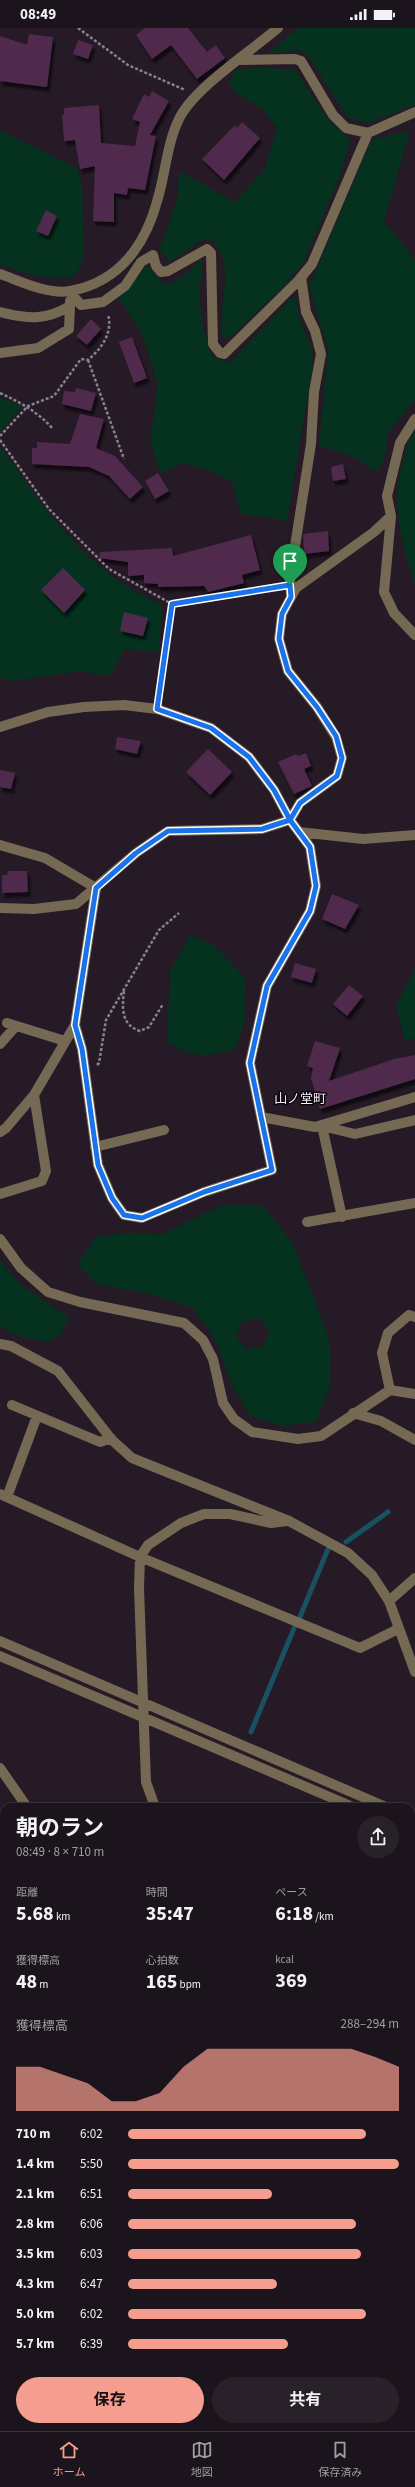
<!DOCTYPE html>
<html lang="ja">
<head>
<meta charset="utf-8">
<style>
	body { margin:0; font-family:"Source Sans 3","Noto Sans JP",sans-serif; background:#292129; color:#f1f3f6; height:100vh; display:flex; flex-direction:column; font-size:15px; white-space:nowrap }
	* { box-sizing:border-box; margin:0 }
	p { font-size:13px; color:#a09ea3 }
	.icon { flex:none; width:22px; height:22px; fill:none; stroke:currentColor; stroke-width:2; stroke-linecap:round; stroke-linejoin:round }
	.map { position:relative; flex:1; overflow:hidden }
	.drawer { position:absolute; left:0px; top:1775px; width:415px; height:628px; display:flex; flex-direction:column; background:#1c141c; border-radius:12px 12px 0 0; box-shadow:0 2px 10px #0003,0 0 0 1px #3a333b }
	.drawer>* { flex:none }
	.pin { position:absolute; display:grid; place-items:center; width:34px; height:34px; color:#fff; margin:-41px -17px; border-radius:50% 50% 50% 0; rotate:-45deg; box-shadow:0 0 4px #0007 }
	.pin .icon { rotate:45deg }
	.round { display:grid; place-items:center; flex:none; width:42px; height:42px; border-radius:21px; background:#292129 }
	.summary { display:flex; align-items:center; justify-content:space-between; height:68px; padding:0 16px }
	h1 { font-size:22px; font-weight:700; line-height:30px }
	.stats { display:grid; grid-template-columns:repeat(3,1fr); gap:6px; height:68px; padding:4px 16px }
	.stats div { display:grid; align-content:center }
	.stats b { font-size:20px; font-weight:700 }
	.stats small { font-size:11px; font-weight:400 }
	.stats p { font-size:11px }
	.chart { height:112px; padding:8px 16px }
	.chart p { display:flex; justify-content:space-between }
	.chart svg { width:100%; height:72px; margin-top:4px; fill:#f59d8e; opacity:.7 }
	.action { display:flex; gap:8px; margin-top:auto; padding:8px 16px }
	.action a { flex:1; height:46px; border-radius:24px; background:#f59d8e; color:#111; font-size:16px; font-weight:700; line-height:46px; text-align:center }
	.action a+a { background:#292129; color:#f1f3f6 }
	ul { padding:0 16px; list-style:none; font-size:13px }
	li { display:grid; grid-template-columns:64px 48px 1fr; align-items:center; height:30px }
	li i { height:10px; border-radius:5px; background:#f59d8e }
	.status { display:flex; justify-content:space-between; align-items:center; height:28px; padding:0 20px; background:#1c141c; direction:ltr }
	.status svg { height:11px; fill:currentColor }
	.menu { display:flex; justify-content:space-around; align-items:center; height:56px; border-top:1px solid #3a333b; background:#1c141c; font-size:11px; color:#a09ea3 }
	.menu a { display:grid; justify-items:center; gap:2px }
	.menu .current { color:#f59d8e }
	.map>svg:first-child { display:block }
	.green { fill:#05321f; fill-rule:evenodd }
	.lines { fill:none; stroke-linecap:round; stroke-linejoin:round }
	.stream { stroke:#195161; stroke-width:5 }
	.building { fill:#4f2a4e; filter:url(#shadow) }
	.path { stroke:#8b818c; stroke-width:2.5; stroke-dasharray:3 2; stroke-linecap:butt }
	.minor { stroke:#756954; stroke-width:10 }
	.route-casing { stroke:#fff; stroke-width:8 }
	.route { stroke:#1a73e8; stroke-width:5 }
	.labels { text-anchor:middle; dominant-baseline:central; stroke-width:3; stroke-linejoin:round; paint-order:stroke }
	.quarter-label { font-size:13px; fill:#f8f0f9; stroke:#0b070c }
</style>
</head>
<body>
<div class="status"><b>08:49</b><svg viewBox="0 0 49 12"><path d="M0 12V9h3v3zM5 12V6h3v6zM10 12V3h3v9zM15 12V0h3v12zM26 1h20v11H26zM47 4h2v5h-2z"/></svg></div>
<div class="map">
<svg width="415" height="2403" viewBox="0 0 415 2403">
	<defs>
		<filter id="shadow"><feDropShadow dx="2.5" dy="4.5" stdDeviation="1" flood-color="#0009"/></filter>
	</defs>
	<rect width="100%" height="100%" fill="#251a26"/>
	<path class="green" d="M298 0H415V77L369 95 348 90 307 26 296 22 267 26Z
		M263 39 295 42 330 94 350 111 342 142 304 234 284 258 233 307 223 312C215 277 240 240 210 210L197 215 170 234 159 222 177 173 179 143 235 174 264 142 277 100 262 81 236 65 229 55 235 42Z
		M0 102 77 140 82 157 84 232 74 248C48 255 25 245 0 236Z
		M410 103 384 193 415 232V372L388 405 384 430 377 444 350 427 319 418 328 321 309 259 372 111Z
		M201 230C204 240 201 247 200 257 198 281 204 308 213 329L230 335 295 267 301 296 311 318 313 335 287 493 240 485 232 453 206 441 184 435 160 445 150 413 158 357 142 305 118 269 146 236 165 257 186 247Z
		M0 369 23 379 0 404Z
		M415 401V557C397 501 387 457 415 401Z
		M0 418C47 484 85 543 162 577L159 624 125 621 110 647 105 648 84 643 9 653 0 650Z
		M190 907 215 918 246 951 245 993 235 1021C203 1029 195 1031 167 1014L170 943Z
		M415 941V1010L405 1013 396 978Z
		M263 1177 293 1216 328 1307 331 1330 329 1361 316 1394 280 1398 250 1388 233 1359 216 1313 193 1280 153 1267 96 1256 77 1236 97 1208 130 1205 163 1206 220 1178ZM258 1290 270 1304 261 1320 247 1321 236 1309 242 1294Z
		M0 1232 19 1255 69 1290 61 1306 47 1314 17 1308 0 1298Z"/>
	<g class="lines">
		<path class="stream" d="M346 1514 388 1484
			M300 1589 328 1521
			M251 1704 295 1598"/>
	</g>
	<path class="building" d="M145 0H188L207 24 216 17 225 30 197 51 171 17 152 31 136 7Z
		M29 6 53 9 47 59 0 53V8L27 17Z
		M78 12 93 17 88 31 73 26Z
		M152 63 169 73 150 107 156 108 145 162 128 160 127 167 114 165V194L93 193 95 138 80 141 75 112 64 113 62 87H64V80L99 77 101 115 135 118 140 94 132 91 144 66 149 69Z
		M242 94 260 110 224 152 202 131 235 97 237 100Z
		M46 182 57 188 48 208 36 203Z
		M91 291 101 301 87 317 76 308Z
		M132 309 147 350 134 355 119 314Z
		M76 360 96 365 91 383 62 376 64 363 75 364Z
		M80 386 104 391 96 420 115 428 143 459 130 471 109 448 89 439 32 436V420H37V414L70 416Z
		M343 436 346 451 333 453 331 439Z
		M158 445 169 463 155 471 145 453Z
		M328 503 329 523 304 526 303 506Z
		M251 507 260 542 242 547 244 555 208 564 204 558 158 559V556L144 555V547L128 548V534L99 530 100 524 172 520 173 528Z
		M63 540 85 562 64 585 41 562Z
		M124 584 148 590 143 608 120 603Z
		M117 709 141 713 137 726 115 721Z
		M208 721 232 744 210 767 186 744Z
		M306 725 311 738 304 741 312 758 294 766 278 734 296 726 298 728Z
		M0 742 15 745 11 761 0 759Z
		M8 843H27L28 864 2 865V847H7Z
		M332 866 359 877 345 901 322 891Z
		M295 935 316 941 312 955 291 949Z
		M349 957 363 968 347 988 333 976Z
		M315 1013 340 1020 329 1053 394 1031 415 1027V1051L320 1081 311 1050 313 1040 307 1038Z"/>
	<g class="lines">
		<path class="path" d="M78 0 128 37 185 62
			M88 332 124 431
			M0 365C21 375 37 383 53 401
			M0 408 28 378 54 368 81 331 88 332C102 320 113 305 108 286
			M0 412 49 481 109 541 172 576 278 559
			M159 669 172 576
			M124 963C122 980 121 997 140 1003L149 999 163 976
			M97 1037 99 1035 106 992 159 902 179 885"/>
		<path class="minor" d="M240 32 295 31 301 33 333 87 346 100 368 105 415 84
			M0 246C20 253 48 267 70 263 120 254 146 216 158 170 166 143 167 114 180 89 196 59 251 23 278 0
			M69 263 81 277 103 274 125 258 141 234 153 227 156 238 161 244 168 243 207 221 211 225 213 316 220 325 224 326 298 253 312 236 368 105
			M0 284C28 291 45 293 70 278V273
			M0 325 38 320 69 301 70 278
			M415 391 400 415 387 468 391 488 384 564 394 585 415 607
			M291 569 290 550 311 416 314 364 321 326 315 303 306 284 301 249
			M0 699 48 684 84 679 124 677 157 681 211 700 249 729 274 762 290 792 310 819 316 858 310 883 267 958 250 1035 272 1142 204 1164 142 1190 124 1187 112 1170 98 1137 82 1021 75 997
			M299 804 363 811 415 807
			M0 817 45 830 96 860
			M0 880 34 881 76 876 136 825 168 803 262 801 290 792 300 775 337 748 342 730 336 709 317 679 288 643 279 611 282 586 296 560 374 504 391 488
			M7 995 65 1013
			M0 1016 16 998
			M261 1089 315 1099 415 1069
			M0 1104 6 1100 34 1067 75 997 96 860
			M95 1119 164 1102
			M0 1166 42 1153 46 1143 34 1067
			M342 1189 322 1098 355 1106 415 1092
			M307 1194 415 1175
			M0 1211 21 1240 48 1264 80 1274 184 1295 203 1312 213 1331 223 1375 234 1391 252 1404 298 1411 321 1408 390 1362 415 1366
			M0 1316 11 1318 58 1343 112 1412 132 1430 289 1493 348 1525 372 1547 389 1573 415 1644
			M390 1362 382 1325 388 1305 409 1287 415 1289
			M12 1377 100 1414 111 1410
			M353 1385 381 1393 415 1412
			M0 1466 140 1529 360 1620 398 1601
			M7 1469 37 1388
			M389 1573 415 1550
			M0 1613 386 1779
			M0 1628 353 1779
			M0 1740 27 1779
			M155 1779 146 1754 139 1560 140 1529 148 1517 181 1495 204 1486H230L271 1495 287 1493
			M411 1790 415 1792
			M411 1804 415 1805
			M411 1913H415
			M0 1947 4 1960
			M411 2050H415
			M411 2070 415 2060
			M411 2144 415 2157
			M411 2356 415 2362
			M0 2388 4 2389
			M62 2399 73 2403
			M235 2403 241 2399"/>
	</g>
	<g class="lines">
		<defs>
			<path id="route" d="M290 557 172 576 157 681 211 700 249 729 274 762 290 792 310 819 316 858 310 883 267 958 250 1035 272 1142 204 1164 142 1190 124 1187 112 1170 98 1137 82 1021 75 997 96 860 136 825 168 803 262 801 290 792 300 775 337 748 342 730 336 708 317 679 288 643 279 611 282 586 291 569 290 557"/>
		</defs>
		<use href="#route" class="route-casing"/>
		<use href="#route" class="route"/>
	</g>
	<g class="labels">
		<g class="quarter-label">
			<text x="300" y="1071">山ノ堂町</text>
		</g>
	</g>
</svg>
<div class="pin" style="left:290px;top:557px;background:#1e9e55"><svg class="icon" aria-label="arrive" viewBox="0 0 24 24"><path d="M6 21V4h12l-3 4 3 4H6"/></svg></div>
<section class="drawer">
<div class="summary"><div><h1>朝のラン</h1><p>08:49 · 8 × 710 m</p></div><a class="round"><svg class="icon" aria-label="share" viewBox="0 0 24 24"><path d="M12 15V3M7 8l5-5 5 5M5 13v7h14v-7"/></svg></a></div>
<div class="stats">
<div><p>距離</p><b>5.68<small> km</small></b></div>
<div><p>時間</p><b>35:47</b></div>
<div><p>ペース</p><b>6:18<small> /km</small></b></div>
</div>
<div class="stats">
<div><p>獲得標高</p><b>48<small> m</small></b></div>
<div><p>心拍数</p><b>165<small> bpm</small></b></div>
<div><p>kcal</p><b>369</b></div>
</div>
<div class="chart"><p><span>獲得標高</span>288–294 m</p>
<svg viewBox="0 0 160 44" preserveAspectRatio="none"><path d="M0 44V17L10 17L20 22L30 27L40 38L50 38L60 33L70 17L80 6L90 6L100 6L110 6L120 6L130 6L140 6L150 11L160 17V44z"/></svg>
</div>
<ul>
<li><b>710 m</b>6:02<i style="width:88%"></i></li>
<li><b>1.4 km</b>5:50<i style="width:100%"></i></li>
<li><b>2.1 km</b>6:51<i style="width:53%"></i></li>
<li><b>2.8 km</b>6:06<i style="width:84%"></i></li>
<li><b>3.5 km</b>6:03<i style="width:86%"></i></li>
<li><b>4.3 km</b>6:47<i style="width:55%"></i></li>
<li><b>5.0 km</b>6:02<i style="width:88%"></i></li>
<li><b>5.7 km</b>6:39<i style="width:59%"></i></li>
</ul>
<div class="action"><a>保存</a><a>共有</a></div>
</section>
</div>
<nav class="menu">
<a class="current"><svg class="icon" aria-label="home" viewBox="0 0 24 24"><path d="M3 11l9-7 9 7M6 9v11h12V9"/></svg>ホーム</a>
<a><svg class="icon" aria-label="map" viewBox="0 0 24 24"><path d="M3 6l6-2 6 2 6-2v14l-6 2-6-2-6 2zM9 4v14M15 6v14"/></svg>地図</a>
<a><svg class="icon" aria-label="saved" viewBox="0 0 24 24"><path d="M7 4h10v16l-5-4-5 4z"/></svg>保存済み</a>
</nav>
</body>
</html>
